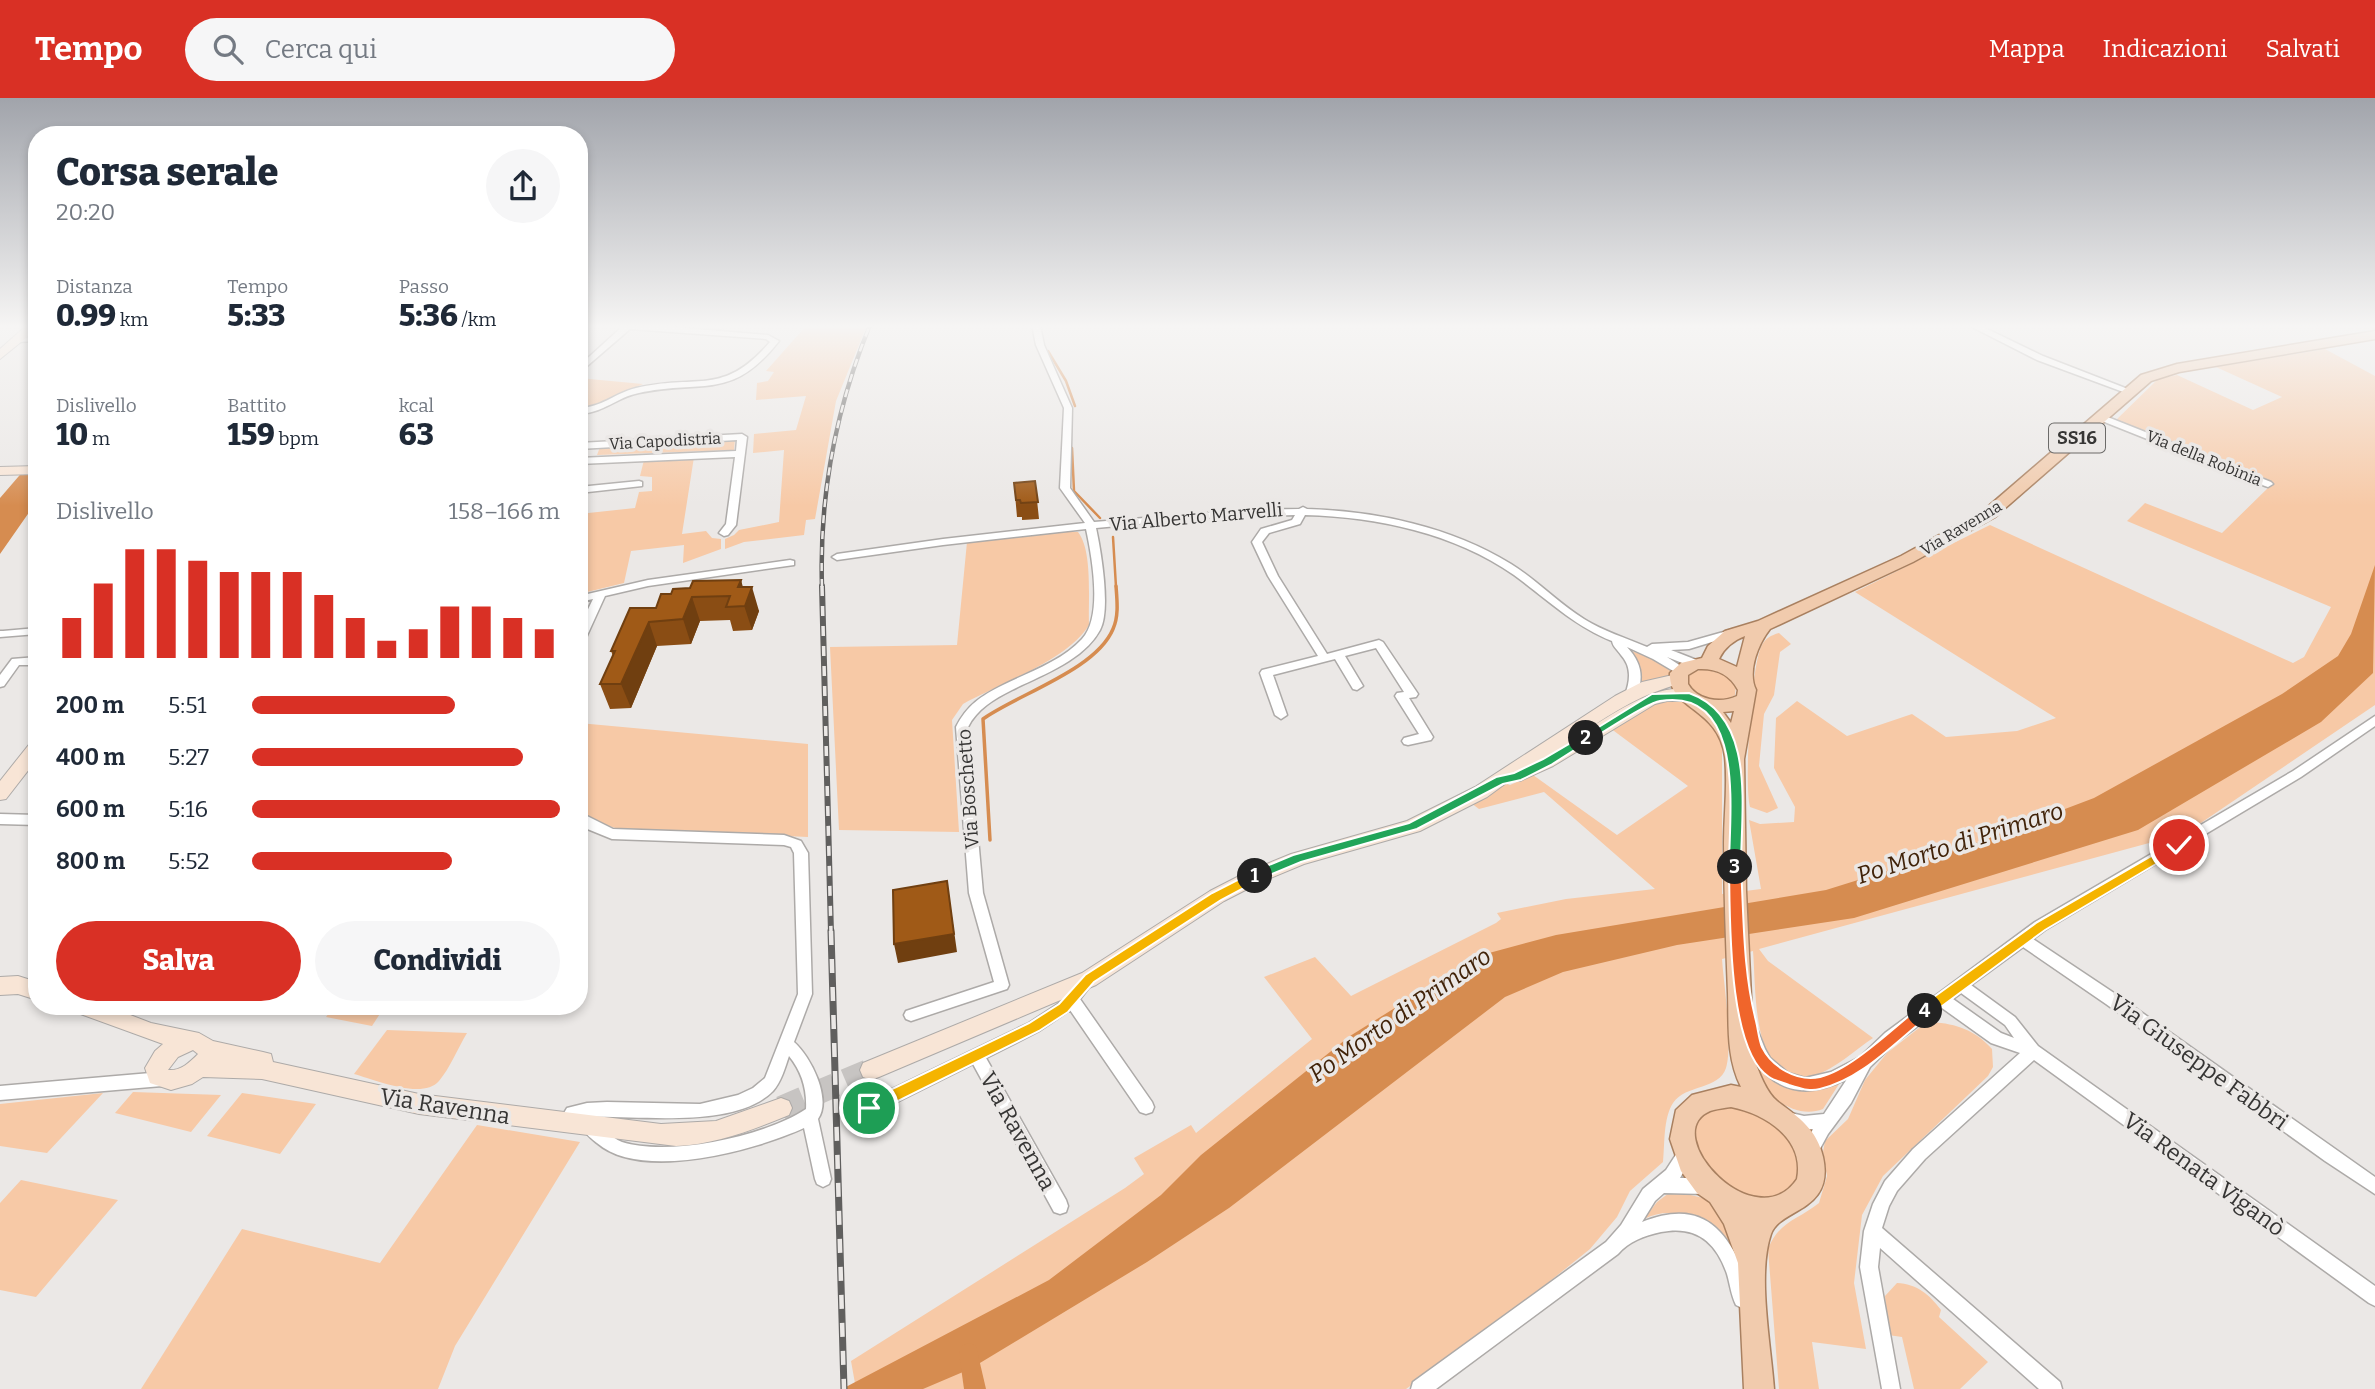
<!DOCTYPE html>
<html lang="it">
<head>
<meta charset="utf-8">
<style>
	body { margin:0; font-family:Bitter,serif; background:#f6f6f7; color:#1f2937; height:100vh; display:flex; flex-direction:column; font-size:26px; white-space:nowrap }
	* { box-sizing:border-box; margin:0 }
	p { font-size:23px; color:#747a83 }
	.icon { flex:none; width:38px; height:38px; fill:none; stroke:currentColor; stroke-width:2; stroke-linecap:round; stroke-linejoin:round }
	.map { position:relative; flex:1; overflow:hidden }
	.panel { position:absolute; left:28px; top:28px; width:560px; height:889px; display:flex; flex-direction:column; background:#fff; border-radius:28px; box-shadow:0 4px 10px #0003 }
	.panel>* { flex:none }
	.pin { position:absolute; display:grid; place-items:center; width:60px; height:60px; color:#fff; margin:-30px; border:4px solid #fff; border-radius:50%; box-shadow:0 2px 7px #0007 }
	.km { position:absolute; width:35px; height:35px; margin:-18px; border-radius:50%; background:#222; color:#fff; font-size:19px; line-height:35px; text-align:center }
	.round { display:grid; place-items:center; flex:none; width:74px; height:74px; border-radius:37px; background:#f6f6f7 }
	.head { display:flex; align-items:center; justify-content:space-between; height:119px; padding:0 28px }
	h1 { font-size:38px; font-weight:800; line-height:52px }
	.stats { display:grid; grid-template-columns:repeat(3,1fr); gap:10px; height:119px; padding:7px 28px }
	.stats div { display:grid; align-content:center }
	.stats b { font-size:30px; font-weight:800 }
	.stats small { font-size:19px; font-weight:400 }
	.stats p { font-size:19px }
	.chart { height:196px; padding:14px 28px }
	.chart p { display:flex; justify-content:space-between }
	.chart svg { width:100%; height:126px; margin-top:7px; stroke:#d93025; stroke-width:6 }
	.primary-button { display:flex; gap:14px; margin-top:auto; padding:14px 28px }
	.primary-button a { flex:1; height:80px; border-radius:42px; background:#d93025; color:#fff; font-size:28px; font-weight:800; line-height:80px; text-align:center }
	.primary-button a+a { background:#f6f6f7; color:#1f2937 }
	ul { padding:0 28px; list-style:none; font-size:23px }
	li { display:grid; grid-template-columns:112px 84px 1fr; align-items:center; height:52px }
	li i { height:18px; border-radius:9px; background:#d93025 }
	header { display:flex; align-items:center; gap:42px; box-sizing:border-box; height:98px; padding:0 35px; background:#d93025; color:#fff }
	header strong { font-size:33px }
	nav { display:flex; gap:38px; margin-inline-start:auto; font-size:24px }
	.search { width:490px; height:63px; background:#f6f6f7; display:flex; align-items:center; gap:18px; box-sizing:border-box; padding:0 24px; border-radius:38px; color:#747a83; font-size:26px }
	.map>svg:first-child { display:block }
	.green { fill:#f7c9a6 }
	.water { fill:#d68c50 }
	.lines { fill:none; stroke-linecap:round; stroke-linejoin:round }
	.stream-far1 { stroke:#d68c50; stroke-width:2.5 }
	.stream { stroke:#d68c50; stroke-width:3.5 }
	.canal { fill:#d68c50; fill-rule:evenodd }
	.secondary-tunnel { stroke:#c7c4c2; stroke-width:24; stroke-dasharray:24 11; stroke-linecap:butt }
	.street-casing { stroke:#adaaa8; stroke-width:3 }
	.secondary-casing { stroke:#adaaa8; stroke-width:2 }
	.primary-casing { stroke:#a98060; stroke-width:3 }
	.street { fill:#fff; fill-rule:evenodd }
	.secondary { fill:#f8e5d6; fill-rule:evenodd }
	.primary { fill:#f1cbad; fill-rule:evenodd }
	.rail-far2-casing { stroke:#605f5e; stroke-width:4.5 }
	.rail-far1-casing { stroke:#605f5e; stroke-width:6 }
	.rail-casing { stroke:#605f5e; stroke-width:7 }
	.rail-far2 { stroke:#ebe8e6; stroke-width:2.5; stroke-dasharray:8; stroke-linecap:butt }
	.rail-far1 { stroke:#ebe8e6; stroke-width:3.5; stroke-dasharray:10; stroke-linecap:butt }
	.rail { stroke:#ebe8e6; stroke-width:4.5; stroke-dasharray:14; stroke-linecap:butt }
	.wall { fill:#8a4d14 }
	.shaded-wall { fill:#703f10 }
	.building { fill:#a05a17; stroke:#703f10; stroke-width:2 }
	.split-1 { fill:#f5b400; stroke:#fff; stroke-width:2 }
	.split-2 { fill:#22a559; stroke:#fff; stroke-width:2 }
	.split-3 { fill:#22a559; stroke:#fff; stroke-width:2 }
	.split-4 { fill:#f0652b; stroke:#fff; stroke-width:2 }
	.split-5 { fill:#f5b400; stroke:#fff; stroke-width:2 }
	.labels { text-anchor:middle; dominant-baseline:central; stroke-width:7; stroke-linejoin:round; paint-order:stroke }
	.far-street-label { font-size:16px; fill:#363534; stroke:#ebe8e6 }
	.shield { fill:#ebe8e6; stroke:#6c6b69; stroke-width:2 }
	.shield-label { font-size:18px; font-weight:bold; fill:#363534 }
	.street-label { font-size:19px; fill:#363534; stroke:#ebe8e6 }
	.near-street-label { font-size:23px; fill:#363534; stroke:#ebe8e6 }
	.near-water-label { font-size:24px; font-style:italic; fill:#412309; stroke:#ebe8e6 }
</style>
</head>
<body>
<header>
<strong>Tempo</strong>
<div class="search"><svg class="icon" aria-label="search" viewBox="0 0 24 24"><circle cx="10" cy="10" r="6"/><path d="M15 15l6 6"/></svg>Cerca qui</div>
<nav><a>Mappa</a><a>Indicazioni</a><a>Salvati</a></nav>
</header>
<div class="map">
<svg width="2375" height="1291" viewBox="0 0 2375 1291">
	<rect width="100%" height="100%" fill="#ebe8e6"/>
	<path class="green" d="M807 227H867L836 303 815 421 806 422 804 437 744 444 725 451V441L734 437 739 432 779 424 784 352 753 355 754 336 796 332 806 298 756 302 757 285 768 283 774 274 766 273Z
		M2325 251 2375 278V607L2186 735 1759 851 1768 863 1873 940C1855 952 1835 971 1814 978 1806 980 1796 978 1788 975 1752 962 1756 886 1753 853L1722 861C1724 888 1733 946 1726 970 1719 992 1686 986 1673 1005 1663 1021 1665 1045 1663 1064L1630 1093 1617 1119 1590 1151 1499 1224 1406 1291H856L851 1263 1125 1090 1144 1076 1134 1060 1191 1027 1196 1035 1312 941 1264 879 1315 859 1351 898 1496 825 1501 821 1497 815 1566 801 1655 791 1544 694 1479 711 1471 705 1502 684 1510 687 1533 677 1617 737 1688 688 1610 630C1642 613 1670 586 1703 616 1714 627 1719 631 1722 647V796L1761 791 1749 722 1760 726 1794 724 1795 709 1774 670 1776 620 1797 603 1847 638 1912 616 1946 639 2017 633 2056 620 1855 494 1990 427 2293 565 2304 559 2331 509 2127 423 2145 405 2222 435 2272 386 2115 323 2158 281 2177 277 2253 312 2282 299 2216 269Z
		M579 280 643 286 595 308H579Z
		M735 341 734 352 597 357 600 349Z
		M694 359 682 436 706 433 712 440 721 441V451L683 465 684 447 631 453 624 485 579 496V416L635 410 639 394 652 393V379L640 378 644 362Z
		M1060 434H1078C1093 453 1088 503 1089 527 1068 562 999 586 963 606L952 622 959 734 839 732 830 549 957 547 967 444Z
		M1779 535 1791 546 1780 554 1774 597 1764 616 1759 668 1778 710 1767 715 1750 709C1744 687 1751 566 1762 547 1765 541 1771 537 1779 535Z
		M1629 552 1669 567 1673 574 1671 577 1641 587 1640 571Z
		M1706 571 1727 578 1736 587 1735 597C1719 608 1698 601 1688 586L1689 578 1695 573Z
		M579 625 808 646V739L619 731 595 724 579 711Z
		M334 908H385L372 928 326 919Z
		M1932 924C1957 926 1975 932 1992 951L1993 969 1988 978 1883 1078 1862 1117 1854 1185 1866 1251 1812 1244 1819 1291H1779L1768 1151C1779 1123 1798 1122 1819 1105L1827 1078 1823 1054 1825 1043 1848 1021 1865 982 1887 955 1924 926Z
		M387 932 467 935C458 950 450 970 439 983 423 1002 375 982 354 976Z
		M1755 962C1769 992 1815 995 1841 983L1823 1011C1793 1023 1756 993 1755 962Z
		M133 994 221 997 191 1034 115 1015Z
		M103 995 47 1055 0 1048V1006Z
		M242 995 316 1006 280 1056 207 1038Z
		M1733 1006 1778 1025 1799 1056V1080L1788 1094 1769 1101 1741 1098 1701 1069 1692 1032C1701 1013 1714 1010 1733 1006Z
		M477 1027 580 1044 455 1248 438 1291H141L242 1131 380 1165Z
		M21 1082 118 1102 36 1199 0 1192V1105Z
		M1669 1095C1723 1097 1720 1113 1736 1158 1709 1133 1684 1102 1644 1121L1657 1104Z
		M1897 1185C1917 1186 1929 1196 1941 1212L1939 1219 1988 1264 1960 1291H1914L1902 1239 1888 1237 1885 1198Z"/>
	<path class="water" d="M37 357V403L0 456V400Z
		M2375 467 2373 575 2321 624 2138 732 1854 820 1677 847 1563 874 1505 899 1229 1110 1147 1164 970 1271 923 1291H842L1049 1182 1161 1097 1201 1057 1350 938 1478 858 1556 837 1826 792 1970 747 2094 700 2282 596 2338 558 2351 536Z"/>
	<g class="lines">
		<path class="stream-far1" d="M1048 253 1066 283 1075 308
			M1072 350 1074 393 1100 420
			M1113 439 1116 489"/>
		<path class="stream" d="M990 742 983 621C1018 596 1096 572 1113 531 1119 518 1117 502 1116 488"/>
		<path class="canal" d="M969 1245 976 1248 986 1291H964L959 1255 962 1248Z"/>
		<path class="secondary-tunnel" d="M781 1010 871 972"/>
		<defs>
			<path id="street" d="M624 227H650L768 237 779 243C731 304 704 281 639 295 617 299 604 315 579 316V310C601 310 615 295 636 290 697 275 722 300 770 244L766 241 630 231 579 275V268Z
				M1032 227H1040L1044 247 1072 310 1070 390 1094 424 1244 412 1299 411 1303 409 1307 411C1377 413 1451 429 1511 466 1537 482 1558 505 1584 521 1603 533 1626 540 1647 549L1652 546 1688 544 1734 531 1740 534 1738 536 1689 551 1671 552 1699 563 1701 566 1695 570 1667 559 1684 570 1686 573 1684 576 1680 577 1653 561 1627 549C1641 564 1644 578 1637 597L1631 601 1625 597C1630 583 1632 569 1621 557 1617 551 1613 549 1612 543 1574 528 1547 501 1514 477 1454 435 1377 419 1305 417L1300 426 1269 435 1262 444 1278 478 1327 556 1379 542 1383 544 1416 593 1418 596 1416 599 1409 600 1433 639 1431 642 1408 647 1404 646 1402 643 1404 640 1419 636 1395 598 1397 595 1404 594 1376 550 1345 558 1363 588 1357 592 1353 591 1335 561 1273 577 1287 617 1281 621 1275 617 1260 575 1262 572 1318 558 1268 478 1252 444 1261 431 1292 422 1295 417 1203 420 1096 430C1101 453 1111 512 1100 532 1083 563 1042 577 1012 592 994 601 977 611 968 629L983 795 1009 887 1007 891 911 923 906 921 904 917 906 913 994 884 969 795 956 629C967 607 981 598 1003 587 1029 574 1062 563 1082 541 1103 519 1092 459 1086 431L943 447 837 462 832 459 837 456 943 441 1085 425 1060 390 1064 310 1036 247Z
				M1968 227H1979L2043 258 2133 293 2126 295 2037 262Z
				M37 239V243L17 244 13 242 17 240Z
				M2100 316 2271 384 2273 386 2268 389 2265 388 2097 321V317Z
				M742 336 747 339 736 427 728 437 724 438 719 435 726 426 735 359 579 366V360L736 353 737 342 579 351V345Z
				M639 383 642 384V388L579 395V389Z
				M790 462 794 463V467L648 488 605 498 585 542 579 545V530L593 501 579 504V498L648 482Z
				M37 530V536L0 539V533H3Z
				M37 559V567H19L4 588 0 589V577L12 561Z
				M2375 618V628L2301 679 2045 832 2033 841 2117 897 2375 1079V1096L2325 1063 2106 906 2023 849 1971 887 2015 919 2038 948 2375 1188V1208L2369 1205 2034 962 1925 1061 1897 1093 1889 1108 1882 1130 2060 1284 2062 1291H2039L1880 1150 1878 1169 1900 1291H1882L1860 1169 1864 1133 1873 1106 1885 1083 1913 1051 2020 955 1991 945 1942 910 1895 945 1870 969 1851 1005 1828 1036 1816 1058 1810 1060 1804 1058 1802 1053 1813 1031 1804 1032 1781 1026 1779 1021 1781 1016 1787 1014 1804 1018 1824 1016 1847 981C1794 1008 1757 985 1742 930L1745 926 1750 924 1755 926 1765 951 1770 960 1788 975 1805 980 1831 974 1860 959 1885 935 2035 824 2293 673ZM1961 895 2005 927 2014 940 2001 935 1953 901Z
				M579 714 613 731 784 737 801 743 808 755 812 896 794 944C811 959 832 1001 818 1021L831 1081 829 1086 823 1089 817 1086 815 1081 804 1030C756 1052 642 1084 597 1045 592 1041 586 1037 583 1030L585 1025 591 1023C603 1027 610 1040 622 1044 669 1059 766 1038 806 1011 807 991 802 974 789 958 785 970 781 984 773 993 735 1032 637 1017 587 1019L578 1021 572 1030 566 1032 560 1030 558 1025 567 1010 587 1005 607 1004 700 1006 738 997 753 990 765 980 798 896 794 755 791 749 784 747 612 741 585 730 579 726Z
				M0 716 37 717V727L0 726Z
				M1087 877 1092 879 1094 883 1080 901 1152 1004 1154 1009 1152 1014 1146 1016 1140 1014 1070 912 1039 933 986 960 1066 1102 1068 1108 1066 1114 1060 1116 1054 1114 973 966 875 1015 869 1017 863 1015 861 1010 863 1005 1029 925 1058 906 1082 879Z
				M162 974 168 976 170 981 168 986 162 988 0 1002V988Z
				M1685 1050 1691 1052 1693 1057 1680 1080H1706L1712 1083 1714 1088 1712 1093 1706 1096 1664 1095 1655 1103 1642 1124C1694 1103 1722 1123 1742 1170 1746 1181 1753 1197 1748 1207L1742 1210 1736 1207C1731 1197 1730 1186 1727 1176 1716 1143 1695 1127 1661 1134 1644 1138 1629 1143 1618 1156L1436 1291H1411L1413 1284 1606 1144 1621 1127 1643 1091 1666 1072 1679 1052Z"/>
			<path id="secondary" d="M27 227H37V231L0 261V251Z
				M37 368V376L0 377V369Z
				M1677 576 1683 577 1685 581 1683 585C1641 596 1617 612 1582 635 1604 622 1674 571 1697 599L1695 603H1667L1655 606 1553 668 1520 683 1513 680 1487 699 1420 733 1304 766 1261 784 1224 803 1096 887 879 979 871 982 863 979 860 972 863 965 1082 875 1210 793 1247 774 1291 756 1407 723 1475 689 1615 598 1642 584Z
				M37 642V661L6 701 0 702V683L31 644Z
				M18 878 37 884V902L18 896 0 897V879Z
				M73 908H107L151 925 199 935 213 943 263 954 271 956 273 964 419 996 661 1026 716 1023 781 1000 789 1003 792 1010 789 1017C752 1032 717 1046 676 1048L419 1016 262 981 203 979 192 986 171 992 150 985 145 970 155 953 163 946 75 914ZM193 952 198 956C189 965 181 973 168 972L178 959Z"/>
			<path id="primary" d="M2375 233V241L2179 274 2151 283 1995 419 1913 464 1770 531C1758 546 1747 574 1756 592L1744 661 1746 793 1754 961C1759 974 1766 994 1777 1003 1798 1019 1817 1031 1823 1059 1835 1114 1780 1110 1771 1136 1757 1176 1771 1248 1774 1291H1744L1738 1165 1724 1126 1710 1104 1697 1095 1681 1073 1670 1041 1676 1012 1692 997 1731 987 1741 989C1726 959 1729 927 1728 895 1726 845 1724 795 1724 745 1724 717 1728 687 1725 659 1719 609 1668 612 1670 575L1681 565 1702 560 1708 548 1725 533 1758 523 1901 458 1983 413 2141 277 2177 266ZM1745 538 1737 569 1719 561C1724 550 1734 542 1745 538ZM1698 571C1715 570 1730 576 1738 592L1737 598C1720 606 1697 602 1688 586V577ZM1734 613 1731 625 1723 614ZM1731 1009C1766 1016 1805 1041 1797 1081 1756 1142 1657 1036 1710 1013 1716 1011 1724 1010 1731 1009Z"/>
		</defs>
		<use href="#street" class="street-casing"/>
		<use href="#secondary" class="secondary-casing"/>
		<use href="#primary" class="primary-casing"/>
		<use href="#street" class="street"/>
		<use href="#secondary" class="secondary"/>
		<use href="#primary" class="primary"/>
		<defs>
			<path id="rail-far2" d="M822 489C819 399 836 310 870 227"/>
			<path id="rail-far1" d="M822 488 831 835"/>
			<path id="rail" d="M831 833 844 1291"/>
		</defs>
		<use href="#rail-far2" class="rail-far2-casing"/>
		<use href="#rail-far1" class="rail-far1-casing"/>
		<use href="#rail" class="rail-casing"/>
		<use href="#rail-far2" class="rail-far2"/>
		<use href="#rail-far1" class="rail-far1"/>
		<use href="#rail" class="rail"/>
	</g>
	<path class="wall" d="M1035 383 1039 421 1022 422V419H1017L1014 385Z
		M741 482 742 489 759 513 752 532 733 533 730 522 700 523 691 546 657 548 631 610 610 611 600 586 613 558 611 553 671 496 690 490Z"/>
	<path class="shaded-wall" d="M741 482 747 504 752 489 759 513 752 532 738 489Z
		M692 499 700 523 691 546 683 521Z
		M649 524 657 548 631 610 621 586Z
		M947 783 957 854 898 865 894 846Z"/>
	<path class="building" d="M1035 383 1038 404 1021 405 1020 402H1016L1014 385Z
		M741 482 738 489H752L745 508 726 509 730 498 692 499 683 521 649 524 621 586H600L615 553H611L630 510H656L661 496H671L673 491 690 490 693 483Z
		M947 783 954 836 894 846 893 792Z"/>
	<linearGradient id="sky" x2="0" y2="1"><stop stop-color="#a1a4ab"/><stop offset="0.56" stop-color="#f6f5f4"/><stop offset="1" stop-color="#f6f5f4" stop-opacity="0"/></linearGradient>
	<rect width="2375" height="408" fill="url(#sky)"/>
	<path class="split-1" d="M1255 773 1261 778 1259 782 1221 802 1094 884 1068 914 1039 933 874 1015H863L861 1010 863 1005 1029 925 1059 906 1085 877 1212 795Z"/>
	<path class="split-2" d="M1586 636 1592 640 1590 642 1551 667 1521 682 1503 686 1417 731 1301 764 1255 783 1248 778 1250 775 1293 757 1409 725 1496 679 1514 675 1543 661Z"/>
	<path class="split-3" d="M1689 595C1757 619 1741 712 1741 769L1735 773 1729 769C1729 717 1747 589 1660 603 1646 605 1606 633 1590 642H1582L1581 640 1652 596Z"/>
	<path class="split-4" d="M1735 764 1741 769C1744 821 1743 872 1756 923 1758 931 1759 942 1762 949 1772 969 1797 984 1820 979 1851 972 1894 929 1920 909H1930V917C1896 943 1863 981 1820 991 1809 994 1800 990 1789 987 1783 984 1774 983 1769 979 1727 952 1730 816 1729 769Z"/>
	<path class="split-5" d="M2179 742 2183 743V750L2045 832 1930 917H1920V909L2036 825Z"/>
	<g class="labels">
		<g class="far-street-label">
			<text transform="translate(665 343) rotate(-3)">Via Capodistria</text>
			<text transform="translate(2204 360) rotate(22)">Via della Robinia</text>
			<text transform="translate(1961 430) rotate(-31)">Via Ravenna</text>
		</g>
		<rect class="shield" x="2049" y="325.5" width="56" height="29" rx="5"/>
		<g class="shield-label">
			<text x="2077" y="340">SS16</text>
		</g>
		<g class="street-label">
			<text transform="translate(1196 419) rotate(-5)">Via Alberto Marvelli</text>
			<text transform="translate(968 691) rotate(-94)">Via Boschetto</text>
		</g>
		<g class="near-street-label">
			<text transform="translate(2199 964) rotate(36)">Via Giuseppe Fabbri</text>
			<text transform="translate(445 1008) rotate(9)">Via Ravenna</text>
			<text transform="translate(1018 1033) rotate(61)">Via Ravenna</text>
			<text transform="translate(2204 1076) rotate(36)">Via Renata Viganò</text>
		</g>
		<g class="near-water-label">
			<text transform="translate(1960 745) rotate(-18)">Po Morto di Primaro</text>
			<text transform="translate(1400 917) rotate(-35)">Po Morto di Primaro</text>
		</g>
	</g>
</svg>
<div class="pin" style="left:869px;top:1010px;background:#1e9e55"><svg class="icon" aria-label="arrive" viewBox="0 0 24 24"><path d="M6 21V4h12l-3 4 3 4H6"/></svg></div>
<div class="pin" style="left:2179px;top:747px;background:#d93025"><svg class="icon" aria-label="check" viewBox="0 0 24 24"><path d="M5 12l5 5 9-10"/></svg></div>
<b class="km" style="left:1255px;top:778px">1</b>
<b class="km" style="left:1586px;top:640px">2</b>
<b class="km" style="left:1735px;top:769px">3</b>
<b class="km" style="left:1925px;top:913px">4</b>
<section class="panel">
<div class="head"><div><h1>Corsa serale</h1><p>20:20</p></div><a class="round"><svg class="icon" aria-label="share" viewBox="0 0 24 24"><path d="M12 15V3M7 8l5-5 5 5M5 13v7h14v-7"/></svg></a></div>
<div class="stats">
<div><p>Distanza</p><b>0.99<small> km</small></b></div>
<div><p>Tempo</p><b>5:33</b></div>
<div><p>Passo</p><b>5:36<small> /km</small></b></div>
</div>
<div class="stats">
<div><p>Dislivello</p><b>10<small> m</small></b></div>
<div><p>Battito</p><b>159<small> bpm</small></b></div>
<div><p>kcal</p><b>63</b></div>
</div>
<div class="chart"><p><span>Dislivello</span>158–166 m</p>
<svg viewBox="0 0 160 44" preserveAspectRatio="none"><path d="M5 44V30M15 44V18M25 44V6M35 44V6M45 44V10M55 44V14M65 44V14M75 44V14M85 44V22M95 44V30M105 44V38M115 44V34M125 44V26M135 44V26M145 44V30M155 44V34"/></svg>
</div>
<ul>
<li><b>200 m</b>5:51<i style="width:66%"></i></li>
<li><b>400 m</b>5:27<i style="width:88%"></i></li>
<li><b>600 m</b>5:16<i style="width:100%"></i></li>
<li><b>800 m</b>5:52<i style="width:65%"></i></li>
</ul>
<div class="primary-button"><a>Salva</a><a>Condividi</a></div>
</section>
</div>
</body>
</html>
